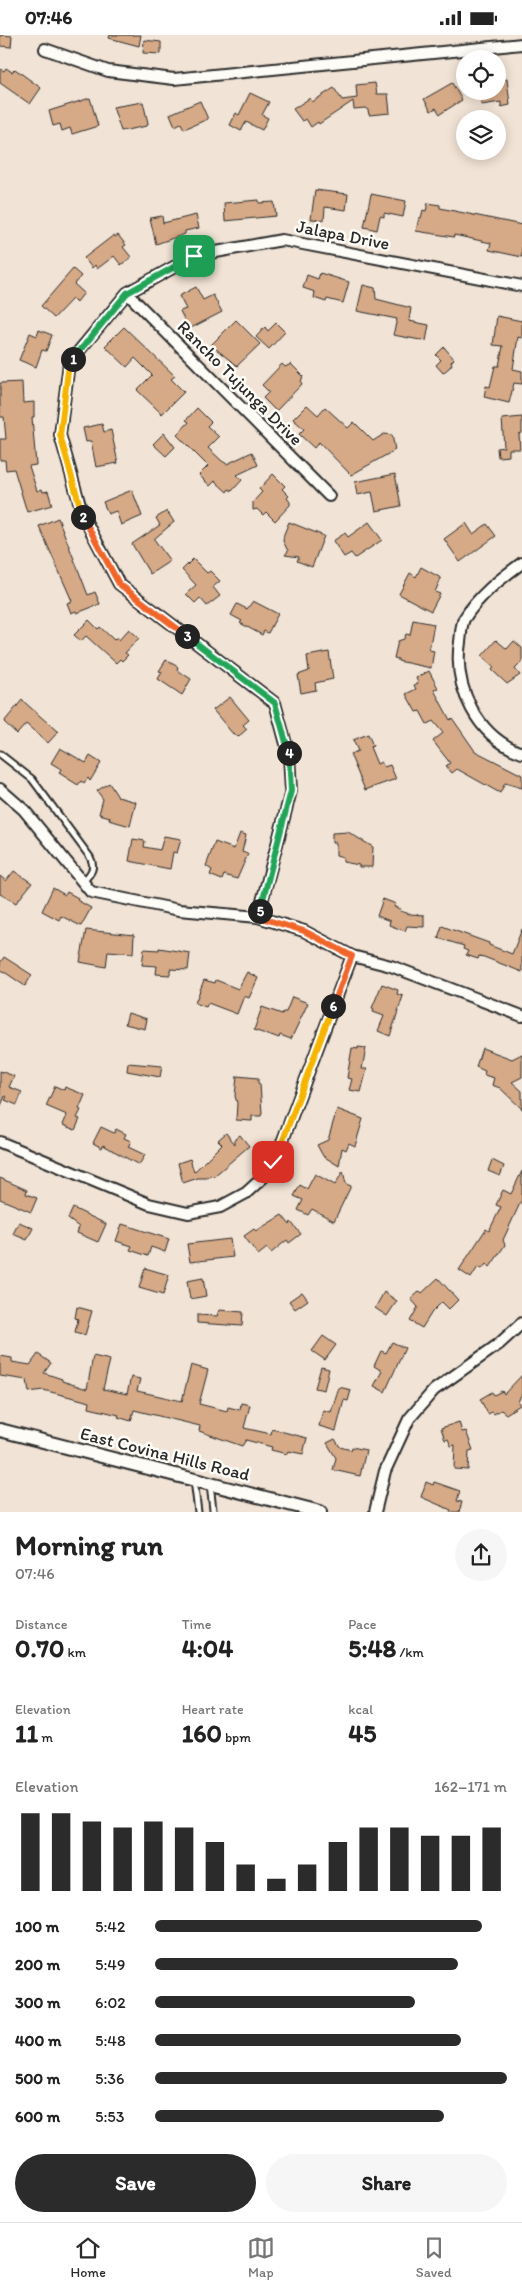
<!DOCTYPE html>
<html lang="en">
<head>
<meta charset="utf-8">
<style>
	body { margin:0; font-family:Itim,sans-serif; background:#f6f6f6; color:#222; height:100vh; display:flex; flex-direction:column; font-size:19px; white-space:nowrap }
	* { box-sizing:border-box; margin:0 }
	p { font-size:16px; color:#767676 }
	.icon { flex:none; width:28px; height:28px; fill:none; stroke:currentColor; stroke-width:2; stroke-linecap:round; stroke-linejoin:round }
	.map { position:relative; height:1477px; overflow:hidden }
	.sheet { display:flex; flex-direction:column; background:#fff; flex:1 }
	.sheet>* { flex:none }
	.controls { position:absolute; left:456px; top:15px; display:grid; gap:10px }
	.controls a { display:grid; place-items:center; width:50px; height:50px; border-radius:50%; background:#fff; box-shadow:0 2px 12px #0003; font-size:25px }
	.pin { position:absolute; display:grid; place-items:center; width:42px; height:42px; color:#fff; margin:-21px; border-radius:10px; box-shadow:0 2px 8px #0006 }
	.km { position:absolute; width:25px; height:25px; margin:-12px; border-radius:50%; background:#222; color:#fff; font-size:14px; line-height:25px; text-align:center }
	.round { display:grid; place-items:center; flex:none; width:52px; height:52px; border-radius:26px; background:#f6f6f6 }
	.summary { display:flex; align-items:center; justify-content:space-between; height:85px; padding:0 15px }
	h1 { font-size:28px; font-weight:800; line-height:38px }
	.figures { display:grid; grid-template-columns:repeat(3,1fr); gap:8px; height:85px; padding:5px 15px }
	.figures div { display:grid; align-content:center }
	.figures b { font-size:25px; font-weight:800 }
	.figures small { font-size:14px; font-weight:400 }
	.figures p { font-size:14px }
	.chart { height:140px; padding:10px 15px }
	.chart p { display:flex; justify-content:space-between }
	.chart svg { width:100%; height:90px; margin-top:5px; stroke:#2b2b2b; stroke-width:6 }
	.cta { display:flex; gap:10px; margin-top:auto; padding:10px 15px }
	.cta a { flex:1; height:58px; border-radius:30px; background:#2b2b2b; color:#fff; font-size:20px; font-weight:800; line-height:58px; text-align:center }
	.cta a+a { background:#f6f6f6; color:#222 }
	ul { padding:0 15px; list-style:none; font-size:16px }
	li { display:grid; grid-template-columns:80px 60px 1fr; align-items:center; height:38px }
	li i { height:12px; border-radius:6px; background:#2b2b2b }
	.status { display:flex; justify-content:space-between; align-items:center; height:35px; padding:0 25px; background:#fff; direction:ltr }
	.status svg { height:14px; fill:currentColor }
	.tab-bar { display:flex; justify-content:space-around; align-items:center; height:70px; border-top:1px solid #e0e0e0; background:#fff; font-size:14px; color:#767676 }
	.tab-bar a { display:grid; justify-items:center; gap:2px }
	.tab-bar .current { color:#2b2b2b }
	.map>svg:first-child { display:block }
	.building { fill:#d6a987; stroke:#2b2b2b }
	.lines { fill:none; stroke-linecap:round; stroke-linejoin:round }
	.service-casing { stroke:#2b2b2b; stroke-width:9 }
	.minor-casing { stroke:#2b2b2b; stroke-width:14 }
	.tertiary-casing { stroke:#2b2b2b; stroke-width:16 }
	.service { stroke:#fdfcf7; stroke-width:5 }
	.minor { stroke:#fdfcf7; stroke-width:10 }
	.tertiary { stroke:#fdfcf7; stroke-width:12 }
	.split-1-casing { stroke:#fff; stroke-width:10 }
	.split-2-casing { stroke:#fff; stroke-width:10 }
	.split-3-casing { stroke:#fff; stroke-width:10 }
	.split-4-casing { stroke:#fff; stroke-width:10 }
	.split-5-casing { stroke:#fff; stroke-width:10 }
	.split-6-casing { stroke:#fff; stroke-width:10 }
	.split-7-casing { stroke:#fff; stroke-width:10 }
	.split-1 { stroke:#22a559; stroke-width:6 }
	.split-2 { stroke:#f5b400; stroke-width:6 }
	.split-3 { stroke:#f0652b; stroke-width:6 }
	.split-4 { stroke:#22a559; stroke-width:6 }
	.split-5 { stroke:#22a559; stroke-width:6 }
	.split-6 { stroke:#f0652b; stroke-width:6 }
	.split-7 { stroke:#f5b400; stroke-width:6 }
	.labels { text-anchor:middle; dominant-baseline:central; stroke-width:5; stroke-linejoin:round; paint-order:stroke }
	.street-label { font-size:18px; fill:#2b2b2b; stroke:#fdfcf7 }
</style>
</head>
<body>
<div class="status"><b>07:46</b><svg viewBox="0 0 49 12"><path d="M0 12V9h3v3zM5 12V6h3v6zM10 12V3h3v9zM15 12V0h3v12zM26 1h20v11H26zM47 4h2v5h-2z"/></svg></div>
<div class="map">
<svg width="522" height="1477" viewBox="0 0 522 1477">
	<rect width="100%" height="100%" fill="#f1e3d5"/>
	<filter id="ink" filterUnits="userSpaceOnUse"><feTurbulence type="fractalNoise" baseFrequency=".02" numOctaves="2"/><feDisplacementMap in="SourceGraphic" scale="10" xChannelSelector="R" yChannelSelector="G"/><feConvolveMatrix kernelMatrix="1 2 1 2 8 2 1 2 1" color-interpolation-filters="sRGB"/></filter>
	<g filter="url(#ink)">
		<path class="building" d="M0 0 12 1 11 12 0 11Z
			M110 0H141L139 11 109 3Z
			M144 5 161 7V19L143 18Z
			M6 33 12 37 15 34 41 53 30 69 0 48V34L4 36Z
			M507 44 510 70 501 72V67L481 70 479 56H498V46Z
			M375 48 377 59H388L390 78 369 80 368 75 365 73 354 74 353 66 319 89 318 87 311 92 306 84 302 86 293 74 310 63 312 67 334 53 342 65 357 63 356 50Z
			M452 48 462 65 440 79 436 73 431 76 424 64Z
			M250 58 269 67 262 80 268 83 262 95 246 87 241 96 230 90 236 78 239 80Z
			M90 63 98 91 72 99 70 93 62 96 60 89 53 91 49 76Z
			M200 66 208 84 184 94 181 88 175 91 170 79Z
			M143 67 148 88 147 91 121 96 113 72Z
			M315 155 348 159 346 175 325 172 324 185 311 184Z
			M371 159 406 166 403 182 384 178V182L380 181 377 195 364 192Z
			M259 165V168L274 167 276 181 225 186 224 168Z
			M428 168 440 170V173L522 190V222L489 215 491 208 454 200V202L416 196 419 183H421L423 175 426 176Z
			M196 180 199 193 185 196V199L156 209 150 183 162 181 163 188Z
			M114 200 115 202 118 200 126 210 123 212 131 222 121 230 114 221 97 234 95 230 92 233 84 223Z
			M73 234 81 241 74 249 84 258 76 268 72 264 54 283 41 271Z
			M320 238 349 247 343 268 327 264 326 267 314 263 315 257 303 253 307 240 318 244Z
			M363 250 375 253 376 264 411 273 409 286 429 290 426 306 393 300 397 284 357 276Z
			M196 252 203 265 213 260 222 277 189 294 180 276 186 274 179 261Z
			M497 281 522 286V303L518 302 513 334 522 336V349L514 348 509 368 484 362 486 351 490 352 495 331H499L503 311 493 310Z
			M236 285 260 309 237 331 211 310Z
			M276 288 285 297 269 314 256 302 265 292 268 296Z
			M124 292 175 341 171 344 184 357 162 379 137 355 152 340 135 323 127 332 105 311Z
			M39 295 52 300 46 316 42 315 36 332 19 325 30 298 37 301Z
			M444 312 454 324 451 327 452 329 450 332 443 338 436 330 441 325 436 320Z
			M282 329 285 332 291 329 303 341 301 347 302 349 276 376 263 363 269 357 262 350Z
			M22 347 23 368 34 367V382H32L36 430 29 431 37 456 42 454 43 457 48 456 52 470 27 477 14 434 6 435 5 425H0V404H6L4 382H0V348Z
			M307 370 318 380 325 372 348 393 354 387 373 406 384 399 392 400 395 415 351 440 319 407 314 413 299 399 304 394 293 384Z
			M197 373 211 387 207 391 219 402 208 413 222 426 227 429 252 417 258 430 237 440 242 445 232 456 229 454 227 457 215 446 210 451 199 440 208 431 177 400 189 387 186 385Z
			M522 382V398L519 399 520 414H509V421L498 422 497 413 504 412 502 384Z
			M102 389 104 397 111 395 118 428 96 432 91 406 86 407 83 393Z
			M164 398 175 412 166 421 153 409Z
			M273 439 285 451 282 454 289 461 287 463 290 467V470L275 486 266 477 263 480 257 474 253 475V467L262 457 259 454Z
			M395 439 401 471 376 476 372 457 357 460 355 447Z
			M132 455 142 481 121 490 116 476 108 479 103 467Z
			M167 476 174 487 154 504 170 526 150 539 132 509 160 490 156 483Z
			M58 483 88 560 95 557 100 569 77 578 76 576 71 578 67 568 72 566 39 491Z
			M289 487 324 501 312 532 297 526 299 522 285 520 288 516 283 506 284 499Z
			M369 487 382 505 355 523 351 518 344 522 333 506 345 498 348 502Z
			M466 488 473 499 487 489 496 501 460 527 444 504Z
			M193 524 207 538 210 536 220 546 213 552 220 561 207 571 200 563 195 568 186 559 196 550 182 535Z
			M421 532 441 543 435 557 440 559 431 576 399 559 410 538 416 542Z
			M253 566 278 579 268 598 264 596 262 600 240 588 242 586 231 580 237 569 247 574Z
			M89 585 98 594 100 592 114 605 117 602 119 605 129 594 139 603 125 618 128 620 122 626 120 624 116 628 86 601 81 606 74 600Z
			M413 585 434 589 429 615 434 616 431 633 398 626V624L394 623 398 606 404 604 406 599 410 600Z
			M496 605 507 614 514 606 522 613V627L515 634 520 640 507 649 492 635 494 632 482 621Z
			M329 617 333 644 315 648 316 655 301 658 298 640 309 636 307 621Z
			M166 625 178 632 177 635 191 644 182 660 158 644 162 637 159 636Z
			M429 636 438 653 434 655 450 685 452 683 475 716 522 740V753L505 748 500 758 457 734 452 738 446 731 450 728 433 706 443 698 433 686 427 689 420 676 416 677 406 659 416 654 414 650 418 648 416 643Z
			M230 662 249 685 243 690 247 694 238 702 234 698 233 699 213 675Z
			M22 665 58 697 48 708 26 689 17 699 4 687Z
			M368 699 373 711 370 712 377 729 381 727 384 732 390 730 396 744 365 755 350 719 358 716 353 705Z
			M60 713 86 728 90 721 101 728 90 746 88 743 84 748 81 746 78 750 59 738 61 734 51 728Z
			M109 748 118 762 136 767 130 791 109 785 110 782 99 779 103 764 97 756Z
			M348 797 373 812 372 832H359V830L343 827V822L336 820V808H332V798Z
			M240 798 246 800 242 817 248 819 237 844 224 840 222 845 210 840 212 835 206 831 215 807 234 814Z
			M164 801 181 804 177 818 173 817 170 834 129 826 133 804 145 806 144 812 160 815Z
			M14 836 32 848 16 868 0 859V841L6 846Z
			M53 853 65 860 67 857 78 863 77 865 91 873 81 891 61 881 59 885 42 876Z
			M383 864 396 869 394 872 401 874 400 876 410 879 424 880V892L407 891 405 896 389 890 390 886 377 881Z
			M442 891 489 908V910L512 919 522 894V937L484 922 479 921 478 924 466 920 468 916 463 914 464 911 438 903Z
			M86 895 134 900 133 918 108 916 106 932 80 927Z
			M159 913 190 918 188 935 170 934V940L156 939 157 931 142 930 144 914 159 915Z
			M4 922 32 940 25 951 0 934V928Z
			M247 937 258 943 249 963 244 961 237 979 208 968 206 972 195 968 204 945 215 948 216 945 238 954Z
			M382 949 398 955 397 959 403 961 390 1001 378 996 384 981 373 977 374 974 372 973Z
			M292 962 308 968 291 1004 280 1000 279 1003 271 1000V1001L254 995 262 972 282 979 283 977H286Z
			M128 978 147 984 145 994 125 989Z
			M358 1012 366 1013 362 1034H367L361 1057 349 1055 352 1044 347 1043 352 1013 358 1014Z
			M482 1013 512 1024 522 1019V1042L512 1047 522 1056V1074L500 1053 492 1050 494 1043 484 1040 485 1036 476 1032Z
			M128 1028 162 1031 160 1042 127 1036Z
			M0 1036 14 1041 9 1052 22 1057 17 1070 5 1065 7 1062 5 1061 0 1073Z
			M237 1041 258 1043V1048L260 1049 262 1078 261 1081H252V1086L236 1085 237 1068 235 1061Z
			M55 1051 64 1055 65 1052 85 1060 79 1074 81 1075 77 1083 80 1084 75 1095 63 1090 67 1080 46 1071Z
			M337 1074 363 1084 355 1111 349 1108 346 1115 342 1113 339 1131 323 1121 317 1110 328 1105Z
			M101 1092 114 1098 116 1094 126 1099 124 1103 131 1106 128 1112 145 1120 139 1130 103 1110 102 1113 93 1108Z
			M226 1098 235 1109V1104L240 1100 249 1111 213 1142 211 1140 207 1143H198L183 1148 178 1128 190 1124 194 1137 222 1109 218 1105Z
			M492 1125 504 1131 500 1141 488 1136Z
			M343 1136 346 1149 351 1151 334 1186 312 1174 308 1180 298 1175 303 1165 294 1161 300 1150 307 1154 315 1139 335 1150Z
			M522 1136V1164L503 1205 505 1210 490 1232 486 1229 482 1234 478 1232 471 1243 459 1235 486 1194 489 1196 501 1172 496 1170 503 1155 511 1159Z
			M0 1143 27 1155 26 1159 37 1163 31 1177 0 1164Z
			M73 1173 106 1189 98 1207 77 1198 79 1192 68 1184Z
			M282 1180 290 1190 291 1187 301 1199 289 1208 287 1205 271 1218 267 1213 258 1220 244 1201 254 1194 256 1196Z
			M19 1187 33 1193 27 1205 13 1199Z
			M122 1189 169 1204 165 1217 151 1212 148 1221 130 1215 132 1211 116 1206Z
			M230 1204 233 1222 190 1227 187 1209Z
			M145 1233 169 1240 163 1260 139 1253Z
			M203 1243 206 1261 190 1264 187 1246Z
			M438 1243 458 1265 449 1274 442 1267 432 1277 422 1293 410 1286 418 1272 411 1264 420 1256 422 1258Z
			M302 1257 308 1265 295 1274 289 1266Z
			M384 1257 397 1266 387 1281 375 1273Z
			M77 1272 92 1276 85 1300 75 1297 78 1284 75 1283Z
			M219 1275 243 1277 242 1291 197 1288V1280L217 1281Z
			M323 1301 336 1310 325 1325 312 1316Z
			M392 1307 405 1313 385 1357 374 1351 382 1336 374 1331 381 1316 386 1318Z
			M38 1319 51 1328 44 1338 62 1344V1346L87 1354 93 1321 110 1325 103 1354 127 1359 131 1342 140 1344 137 1356 182 1366 191 1330 208 1335 199 1369 227 1376 228 1372 240 1375 241 1368 250 1370 244 1393 271 1399 272 1394 307 1403 303 1419 288 1416 287 1419 271 1415 272 1412 246 1405 242 1411 199 1396 200 1391 134 1375 131 1386 118 1382 119 1380 89 1373 90 1367 43 1355 29 1357 27 1345 0 1341V1321L12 1323V1327L30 1330Z
			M321 1332 329 1334 324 1355 315 1353Z
			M522 1340V1358L518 1367 520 1370 506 1379 501 1375 494 1379 492 1377 488 1379 480 1364 492 1357 494 1360 502 1356 504 1359Z
			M339 1352 351 1355 348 1366 344 1365 336 1396 319 1391 323 1375 331 1377Z
			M459 1387 462 1397 466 1396 473 1415 469 1416 468 1435 454 1434 455 1410 451 1411 448 1404 445 1405 441 1393Z
			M335 1404 340 1412 351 1415 352 1412 366 1415 360 1441 333 1435 336 1423 327 1408Z
			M426 1447 433 1450 434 1447 460 1456 457 1466 462 1467 459 1477H450L451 1475 421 1462Z"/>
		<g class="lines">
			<defs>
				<path id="service" d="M0 719 32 744 90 822C96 833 91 838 83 847
					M194 1445 198 1477
					M210 1449 213 1475"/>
				<path id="minor" d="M45 14 108 36 174 44 522 9
					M127 258 329 461
					M522 528C500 544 479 560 464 584 461 590 461 600 460 607 453 652 477 702 522 718
					M0 754 24 775 91 857 179 875 258 882 304 896 352 921 391 931 522 981
					M258 882 291 756 289 720 275 668 119 549 83 481 60 400 69 328 127 258 194 221 282 205 522 251
					M0 1107 149 1169 188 1178 220 1172 246 1158 267 1139 280 1113 352 921
					M375 1477 385 1436 409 1384 434 1355 499 1309 522 1288"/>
				<path id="tertiary" d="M0 1395 320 1477"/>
			</defs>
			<use href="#service" class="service-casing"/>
			<use href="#minor" class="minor-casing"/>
			<use href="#tertiary" class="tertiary-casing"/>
			<use href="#service" class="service"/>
			<use href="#minor" class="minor"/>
			<use href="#tertiary" class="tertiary"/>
		</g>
	</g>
	<g class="lines" filter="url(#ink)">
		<defs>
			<path id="split-1" d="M73 324 127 258 194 221"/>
			<path id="split-2" d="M73 324 69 328 60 400 83 482"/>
			<path id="split-3" d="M83 482 119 549 187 601"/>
			<path id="split-4" d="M187 601 275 668 289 718"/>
			<path id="split-5" d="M260 876 291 756 289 718"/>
			<path id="split-6" d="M260 876 258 882 304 896 352 921 333 971"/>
			<path id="split-7" d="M273 1127 280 1113 333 971"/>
		</defs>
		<use href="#split-1" class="split-1-casing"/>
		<use href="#split-2" class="split-2-casing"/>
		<use href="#split-3" class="split-3-casing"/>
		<use href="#split-4" class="split-4-casing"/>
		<use href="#split-5" class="split-5-casing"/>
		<use href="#split-6" class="split-6-casing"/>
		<use href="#split-7" class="split-7-casing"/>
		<use href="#split-1" class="split-1"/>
		<use href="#split-2" class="split-2"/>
		<use href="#split-3" class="split-3"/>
		<use href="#split-4" class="split-4"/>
		<use href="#split-5" class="split-5"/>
		<use href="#split-6" class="split-6"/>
		<use href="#split-7" class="split-7"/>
	</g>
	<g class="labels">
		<g class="street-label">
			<text transform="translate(343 200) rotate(11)">Jalapa Drive</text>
			<text transform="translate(240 348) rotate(45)">Rancho Tujunga Drive</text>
			<text transform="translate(165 1419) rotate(14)">East Covina Hills Road</text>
		</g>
	</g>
</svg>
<div class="controls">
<a><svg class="icon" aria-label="locate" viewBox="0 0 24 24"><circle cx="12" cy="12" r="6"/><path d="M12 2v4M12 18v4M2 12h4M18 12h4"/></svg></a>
<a><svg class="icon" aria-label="layers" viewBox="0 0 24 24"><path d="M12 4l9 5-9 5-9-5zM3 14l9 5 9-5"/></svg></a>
</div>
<div class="pin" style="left:194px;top:221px;background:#1e9e55"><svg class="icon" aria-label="arrive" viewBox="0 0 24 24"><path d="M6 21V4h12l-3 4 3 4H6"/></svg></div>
<div class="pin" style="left:273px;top:1127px;background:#d93025"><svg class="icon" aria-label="check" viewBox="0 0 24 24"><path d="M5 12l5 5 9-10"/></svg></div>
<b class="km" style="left:73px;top:324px">1</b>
<b class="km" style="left:83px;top:482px">2</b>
<b class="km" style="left:187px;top:601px">3</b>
<b class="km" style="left:289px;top:718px">4</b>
<b class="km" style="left:260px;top:876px">5</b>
<b class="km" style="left:333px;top:971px">6</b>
</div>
<section class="sheet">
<div class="summary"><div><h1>Morning run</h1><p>07:46</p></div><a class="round"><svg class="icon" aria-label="share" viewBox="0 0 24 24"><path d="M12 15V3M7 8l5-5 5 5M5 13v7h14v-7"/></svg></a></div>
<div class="figures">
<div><p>Distance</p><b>0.70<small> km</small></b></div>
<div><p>Time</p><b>4:04</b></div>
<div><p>Pace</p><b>5:48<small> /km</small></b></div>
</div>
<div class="figures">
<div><p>Elevation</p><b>11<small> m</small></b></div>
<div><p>Heart rate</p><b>160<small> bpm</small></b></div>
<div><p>kcal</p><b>45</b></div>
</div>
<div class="chart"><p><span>Elevation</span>162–171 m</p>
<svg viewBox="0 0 160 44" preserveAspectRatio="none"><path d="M5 44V6M15 44V6M25 44V10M35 44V13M45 44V10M55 44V13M65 44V20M75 44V31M85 44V38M95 44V31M105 44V20M115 44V13M125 44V13M135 44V17M145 44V17M155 44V13"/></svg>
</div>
<ul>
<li><b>100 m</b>5:42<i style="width:93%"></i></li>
<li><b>200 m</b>5:49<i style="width:86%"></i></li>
<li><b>300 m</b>6:02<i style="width:74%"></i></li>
<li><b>400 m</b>5:48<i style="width:87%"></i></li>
<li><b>500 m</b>5:36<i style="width:100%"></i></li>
<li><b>600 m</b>5:53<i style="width:82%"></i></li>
</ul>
<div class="cta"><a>Save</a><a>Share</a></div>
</section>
<nav class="tab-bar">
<a class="current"><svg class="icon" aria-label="home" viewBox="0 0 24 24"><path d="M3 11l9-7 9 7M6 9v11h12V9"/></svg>Home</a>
<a><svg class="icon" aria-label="map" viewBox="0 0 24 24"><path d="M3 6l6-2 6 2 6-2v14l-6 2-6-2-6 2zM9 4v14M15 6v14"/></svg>Map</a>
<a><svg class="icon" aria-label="saved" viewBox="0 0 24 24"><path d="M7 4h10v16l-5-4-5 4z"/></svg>Saved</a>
</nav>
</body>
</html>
